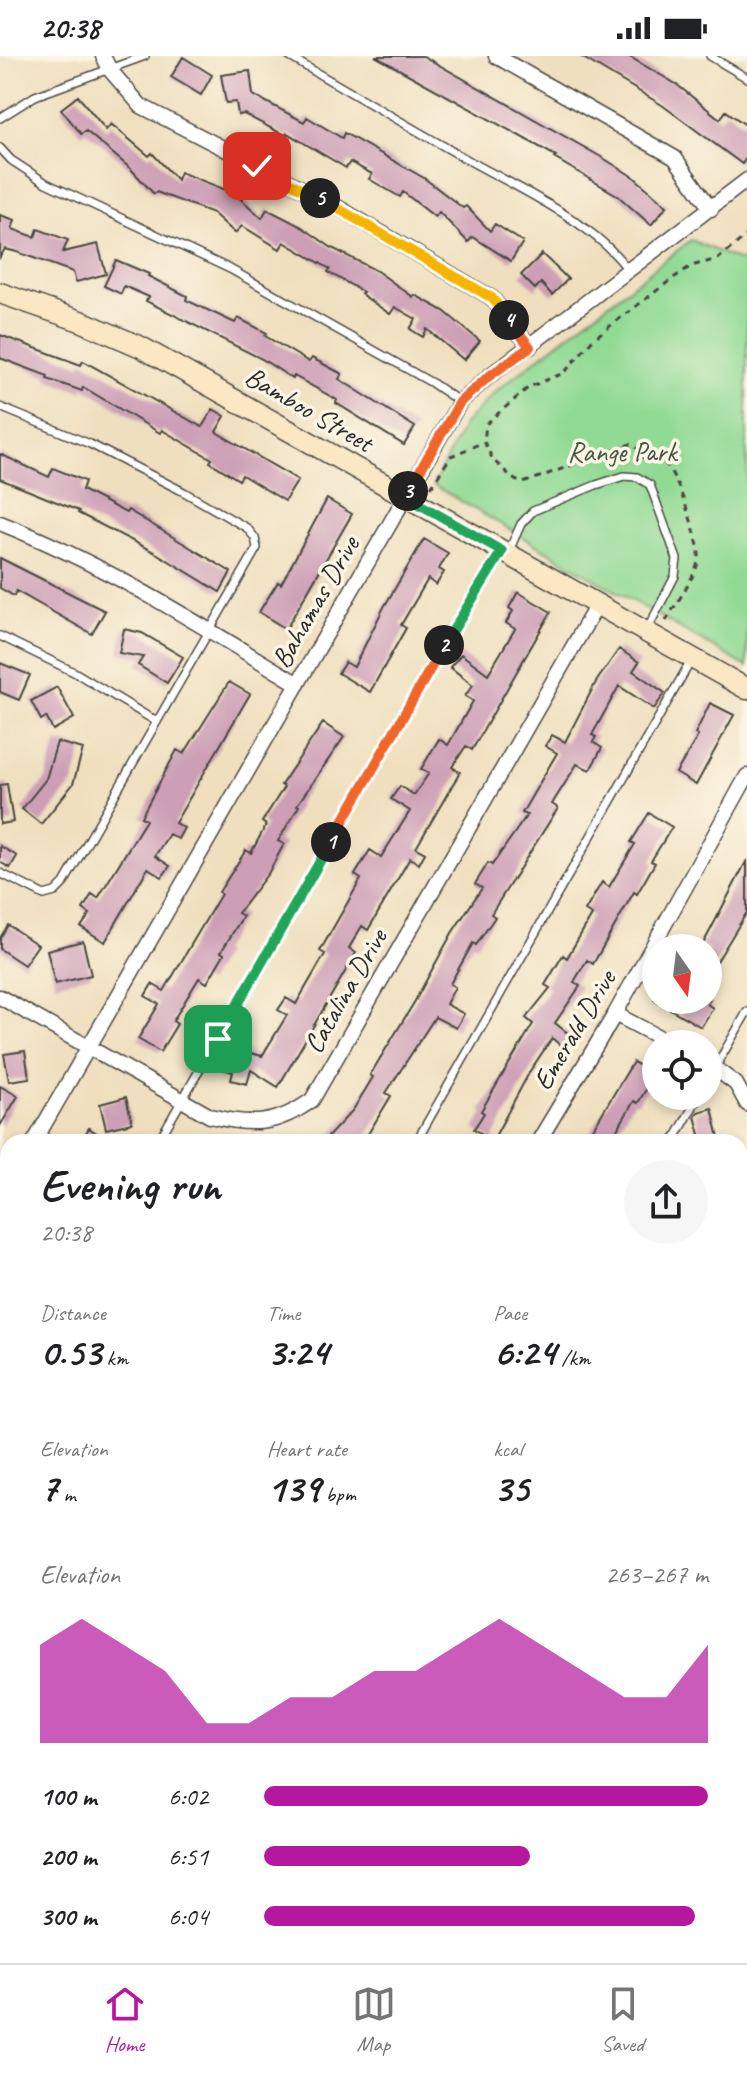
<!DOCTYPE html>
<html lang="en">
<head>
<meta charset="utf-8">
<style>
	body { margin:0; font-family:Caveat,sans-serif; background:#f6f6f6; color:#202124; height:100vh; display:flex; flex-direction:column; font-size:30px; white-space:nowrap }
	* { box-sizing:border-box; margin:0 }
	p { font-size:26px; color:#757577 }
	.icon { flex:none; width:44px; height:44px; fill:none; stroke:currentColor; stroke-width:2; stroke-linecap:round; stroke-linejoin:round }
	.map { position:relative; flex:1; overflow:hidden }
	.drawer { position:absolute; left:0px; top:1078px; width:748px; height:830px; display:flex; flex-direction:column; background:#fff; border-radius:24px 24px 0 0; box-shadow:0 4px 12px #0003 }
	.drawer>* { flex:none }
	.needle { width:52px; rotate:166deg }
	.controls { position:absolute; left:642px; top:878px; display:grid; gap:16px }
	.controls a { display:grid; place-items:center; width:80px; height:80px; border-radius:50%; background:#fff; box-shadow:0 4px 12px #0003; font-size:40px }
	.pin { position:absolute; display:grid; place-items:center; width:68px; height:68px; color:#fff; margin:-34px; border-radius:16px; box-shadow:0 4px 12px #0006 }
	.km { position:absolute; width:40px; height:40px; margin:-20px; border-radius:50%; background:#222; color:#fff; font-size:22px; line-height:40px; text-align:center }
	.round { display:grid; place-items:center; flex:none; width:84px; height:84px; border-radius:42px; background:#f6f6f6 }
	.headline { display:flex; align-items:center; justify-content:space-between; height:136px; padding:0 40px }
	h1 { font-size:44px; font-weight:700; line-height:60px }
	.metrics { display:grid; grid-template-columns:repeat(3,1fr); gap:12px; height:136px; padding:8px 40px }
	.metrics div { display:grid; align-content:center }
	.metrics b { font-size:40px; font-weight:700 }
	.metrics small { font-size:22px; font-weight:400 }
	.metrics p { font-size:22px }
	.chart { height:224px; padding:16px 40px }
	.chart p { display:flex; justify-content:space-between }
	.chart svg { width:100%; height:144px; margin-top:8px; fill:#b5179e; opacity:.7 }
	ul { padding:0 40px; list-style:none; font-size:26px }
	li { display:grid; grid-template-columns:128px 96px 1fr; align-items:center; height:60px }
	li i { height:20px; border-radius:10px; background:#b5179e }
	.status { display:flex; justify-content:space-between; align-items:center; height:56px; padding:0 40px; background:#fff; direction:ltr }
	.status svg { height:22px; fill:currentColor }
	.menu { display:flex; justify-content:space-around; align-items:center; height:112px; border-top:2px solid #e0e0e0; background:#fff; font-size:22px; color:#757577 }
	.menu a { display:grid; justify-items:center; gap:4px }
	.menu .current { color:#b5179e }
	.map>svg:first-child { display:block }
	.green { fill:#91da94; stroke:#5e8260; stroke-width:2 }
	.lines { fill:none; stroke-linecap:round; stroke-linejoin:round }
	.stream { stroke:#5abbd8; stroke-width:5 }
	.building { fill:#cc9fb6 }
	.lane-casing { stroke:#484641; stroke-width:10 }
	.street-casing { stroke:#484641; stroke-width:17 }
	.secondary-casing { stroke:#484641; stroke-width:23 }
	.path { stroke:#484641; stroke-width:3; stroke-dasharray:6 6; stroke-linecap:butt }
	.lane { stroke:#fff; stroke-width:7 }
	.street { stroke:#fff; stroke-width:14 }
	.secondary { stroke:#fae7c3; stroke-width:20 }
	.split-1-casing { stroke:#fff; stroke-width:16 }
	.split-2-casing { stroke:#fff; stroke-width:16 }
	.split-3-casing { stroke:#fff; stroke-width:16 }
	.split-4-casing { stroke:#fff; stroke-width:16 }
	.split-5-casing { stroke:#fff; stroke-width:16 }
	.split-6-casing { stroke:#fff; stroke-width:16 }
	.split-1 { stroke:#22a559; stroke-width:10 }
	.split-2 { stroke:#f0652b; stroke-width:10 }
	.split-3 { stroke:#22a559; stroke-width:10 }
	.split-4 { stroke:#f0652b; stroke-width:10 }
	.split-5 { stroke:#f5b400; stroke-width:10 }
	.split-6 { stroke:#f5b400; stroke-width:10 }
	.labels { text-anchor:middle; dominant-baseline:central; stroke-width:7; stroke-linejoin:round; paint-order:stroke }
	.street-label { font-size:28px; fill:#2b2b2b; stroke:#fcf5e5 }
	.park-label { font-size:28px; fill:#445745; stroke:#fcf5e5 }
</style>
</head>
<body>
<div class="status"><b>20:38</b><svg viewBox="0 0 49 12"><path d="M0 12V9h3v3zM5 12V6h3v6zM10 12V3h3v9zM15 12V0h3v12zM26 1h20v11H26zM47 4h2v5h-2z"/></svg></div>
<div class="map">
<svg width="747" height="1907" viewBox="0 0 747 1907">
	<rect width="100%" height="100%" fill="#fcf5e5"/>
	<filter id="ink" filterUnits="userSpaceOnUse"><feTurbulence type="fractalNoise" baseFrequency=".0125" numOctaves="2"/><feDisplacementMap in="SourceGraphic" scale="16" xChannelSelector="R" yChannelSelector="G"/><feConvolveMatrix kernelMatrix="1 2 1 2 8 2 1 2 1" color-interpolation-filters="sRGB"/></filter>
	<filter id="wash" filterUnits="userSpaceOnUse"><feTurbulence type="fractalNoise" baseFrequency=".006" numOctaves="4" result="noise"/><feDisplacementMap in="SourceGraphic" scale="32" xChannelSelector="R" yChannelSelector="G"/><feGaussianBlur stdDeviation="1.8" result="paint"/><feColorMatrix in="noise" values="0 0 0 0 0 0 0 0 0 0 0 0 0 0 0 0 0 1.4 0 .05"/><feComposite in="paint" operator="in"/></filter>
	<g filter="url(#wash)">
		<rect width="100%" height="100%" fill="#efdfbe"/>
		<path class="green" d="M691 184 747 208V611L433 429 465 367 497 334Z"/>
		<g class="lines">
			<path class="stream" d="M0 1885 8 1886
				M71 1900 103 1907"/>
		</g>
		<g id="blocks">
			<path class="building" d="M375 0H423L603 102 635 122 667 150 651 169 617 139 554 102 556 100Z
				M580 0H628L676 28 720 63 726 55 747 70V101L742 108 662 49Z
				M183 1 212 19 201 39 171 21Z
				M250 15 253 39 304 66 307 61 342 82 344 77 424 122 463 152 466 150 490 175 495 168 523 186 511 205 473 181 468 186 439 156 435 161 403 136 400 141 369 123 372 118 350 106 346 112 287 77 286 80 244 58 238 59 236 46 226 47 221 19Z
				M78 40 106 74 111 68 149 100 152 97 177 124 180 116 234 137 262 162 267 153 302 171 332 192 377 215 413 241 415 239 444 255 480 285 464 304 427 273 423 281 410 273 416 263 395 251 390 258 361 238 363 236 328 216 330 213 284 186 280 193 242 170 235 177 213 157 156 136 154 138 131 113 86 75 81 78 61 53Z
				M0 159 15 164 12 173 35 181 38 173 68 184 63 196 98 188 106 218 76 226 73 216 17 196 5 193 0 201Z
				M542 198 568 223 552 239 541 227 535 233 521 219Z
				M116 204 149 218 148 220 187 240 186 244 235 267 238 262 267 277 265 280 309 306 312 302 342 318 339 323 415 371 404 389 336 347 337 344 294 320 293 323 262 303 146 245 149 241 124 230 121 238 104 230Z
				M0 279 81 309 83 305 202 371 213 353 225 360 216 376 298 424 285 445 242 419 239 424 210 406 212 403 162 374 160 377 83 331 82 335 47 323 48 320 0 302Z
				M0 398 49 421 53 412 85 425 82 434 126 457 128 454 231 516 220 536 156 497 78 457 79 455 0 423Z
				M327 443 352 458 286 573 259 556 278 526 281 528Z
				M424 483 448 497 439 513 444 516 436 529 428 523 401 569 406 572 370 636 338 617 345 606 354 611 384 551Z
				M0 502 105 555 92 578 16 535 14 540 0 532Z
				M518 536 551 556 472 694 466 690 452 711 460 716 416 792 425 797 419 808 410 802 368 874 362 870 349 892 356 897 278 1031 251 1014 247 1028 231 1024 233 1016 215 1011 221 989 262 1000 287 959 278 954 286 942 296 948 325 898 320 895 361 823 355 819 370 794 381 801 410 755 391 743 400 730 414 739 429 717 421 713 439 683 448 689 473 645 465 640 473 629 450 611 461 598 488 618 515 573 506 567 513 555 509 552Z
				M124 573 142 577 183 601 167 627 138 609 143 601 119 597Z
				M619 593 639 606 633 615 665 637 654 653 619 630 592 679 596 681 593 686 602 692 590 714 577 708 552 748 558 752 491 858 495 861 476 889 473 887 450 928 455 931 446 948 464 958 456 972 435 961 386 1037 391 1040 368 1078 369 1080 363 1086H323L353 1054 373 1021 370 1019 415 945 452 877 482 832 475 828 488 807 492 809 527 759 522 757 557 697 545 690 552 679 565 686 596 626Z
				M0 607 30 619 19 644 0 636Z
				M229 626 250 638 175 767 184 772 178 783 169 778 155 800 170 810 162 821 148 812 105 886 81 871 90 858 83 853 92 838 98 842 146 764 141 761 177 694 184 698Z
				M57 631 74 662 53 674 46 661 41 664 31 645Z
				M710 647 734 659 696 729 676 717 698 680 695 678Z
				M323 667 344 681 297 749 299 750 278 785 284 788 269 816 238 857 243 860 221 896 224 898 207 927 199 922 173 965 177 968 160 996 138 983 159 948 145 940 152 928 164 935 221 838 219 836 246 794 251 797 266 769 262 766 284 731 281 729Z
				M57 686 83 693 73 728 41 768 22 753 46 723Z
				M7 728 13 766 0 768V729Z
				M649 757 672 771 651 805 655 807 637 838 634 836 593 908 587 904 574 926 580 930 555 967 570 979 561 990 552 982 530 1015 493 1084 474 1073 484 1057 481 1055 533 968 526 962 550 932 545 929 563 899 567 902 592 859 585 855 602 826 609 831 635 788 631 786Z
				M0 790 17 800 10 812 0 806Z
				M747 804V856L708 920V892H701Z
				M8 869 38 889 24 909 0 893V882Z
				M83 885 91 919 55 928 47 894Z
				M655 944H710L707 948 713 952 701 971Z
				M25 995 29 1022 9 1025 4 998Z
				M633 1006 655 1018 638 1047 634 1045 610 1086H585Z
				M0 1030 18 1040 0 1070Z
				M126 1041 132 1067 106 1073 100 1048Z
				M712 1052 720 1086H702L695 1060 698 1056Z
				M89 1072 110 1086H80Z"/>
		</g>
	</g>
	<g filter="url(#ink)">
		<use href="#blocks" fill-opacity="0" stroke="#484641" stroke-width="2"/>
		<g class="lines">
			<defs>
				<path id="lane" d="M288 0C348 35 408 70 468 104 518 132 595 167 628 214
					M710 0 747 22
					M0 62 35 40 145 0
					M0 92 11 104 46 127 230 213 432 327 460 346
					M0 351 90 388 184 436 247 472 255 482 257 492 64 827 55 836 44 839 0 817
					M508 497 521 468 533 455 596 429 624 420 637 421 650 429 677 503 675 520 647 574
					M0 580 76 617 157 666
					M708 1024 747 956
					M158 1086 438 599 500 497
					M416 1086 692 603
					M673 1086 699 1040
					M0 1360 8 1346
					M740 1455 747 1483
					M0 1800 8 1786
					M0 1868 8 1870
					M143 1900 171 1907
					M571 1900 599 1907
					M0 1905 7 1907
					M202 1907 206 1900
					M444 1907 448 1900"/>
				<path id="street" d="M103 0 110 14 141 50 334 149 492 242 530 291
					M496 0 675 102 711 153
					M0 467C105 508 202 570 298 628
					M0 941 210 1060C252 1070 276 1070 312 1044L597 549
					M615 958 672 988
					M708 1007 736 1028 747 1048
					M34 1086 460 346 488 321 747 124
					M538 1086 615 958 747 720
					M0 1145 8 1131
					M740 1194 747 1188
					M0 1574 8 1560
					M740 1834 747 1836
					M351 1900 363 1907
					M322 1907 327 1900"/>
				<path id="secondary" d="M0 237 83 266 141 291 747 633"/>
			</defs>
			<use href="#lane" class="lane-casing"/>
			<use href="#street" class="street-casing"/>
			<use href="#secondary" class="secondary-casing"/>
			<path class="path" d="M431 431 451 400 484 386
				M666 565C674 550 699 516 699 500 700 484 676 418 665 407 659 402 649 402 641 401L640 394 631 388 523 427 515 424 493 404 484 386 486 368 529 331 564 317 593 283 672 223 691 210 718 203 747 179"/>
			<use href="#lane" class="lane"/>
			<use href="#street" class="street"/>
			<use href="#secondary" class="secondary"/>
		</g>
	</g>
	<g class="lines" filter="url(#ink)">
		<defs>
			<path id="split-1" d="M218 983 331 786"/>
			<path id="split-2" d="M331 786 444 589"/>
			<path id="split-3" d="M408 435 405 440 502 495 444 589"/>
			<path id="split-4" d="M408 435 460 346 488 321 530 291 509 264"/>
			<path id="split-5" d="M320 142 492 242 509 264"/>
			<path id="split-6" d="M257 110 320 142"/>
		</defs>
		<use href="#split-1" class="split-1-casing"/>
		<use href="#split-2" class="split-2-casing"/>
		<use href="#split-3" class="split-3-casing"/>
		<use href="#split-4" class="split-4-casing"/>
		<use href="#split-5" class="split-5-casing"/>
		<use href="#split-6" class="split-6-casing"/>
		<use href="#split-1" class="split-1"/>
		<use href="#split-2" class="split-2"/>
		<use href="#split-3" class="split-3"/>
		<use href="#split-4" class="split-4"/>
		<use href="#split-5" class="split-5"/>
		<use href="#split-6" class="split-6"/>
	</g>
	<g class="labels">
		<g class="street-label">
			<text transform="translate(309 353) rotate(30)">Bamboo Street</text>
			<text transform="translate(315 546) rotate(-60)">Bahamas Drive</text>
			<text transform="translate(345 935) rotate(-60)">Catalina Drive</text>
			<text transform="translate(574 974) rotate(-59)">Emerald Drive</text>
		</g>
		<g class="park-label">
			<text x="622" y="395">Range Park</text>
		</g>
	</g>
</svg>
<div class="controls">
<a><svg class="needle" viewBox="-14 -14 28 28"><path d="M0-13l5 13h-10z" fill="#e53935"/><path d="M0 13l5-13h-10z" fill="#757577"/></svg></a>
<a><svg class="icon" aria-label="locate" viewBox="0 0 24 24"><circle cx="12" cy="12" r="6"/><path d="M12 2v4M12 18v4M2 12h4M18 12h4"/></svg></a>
</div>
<div class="pin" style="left:218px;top:983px;background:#1e9e55"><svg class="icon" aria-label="arrive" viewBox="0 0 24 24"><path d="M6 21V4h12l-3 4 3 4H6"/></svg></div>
<div class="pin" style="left:257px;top:110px;background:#d93025"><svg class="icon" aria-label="check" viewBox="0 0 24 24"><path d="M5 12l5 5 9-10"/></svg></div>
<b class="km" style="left:331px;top:786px">1</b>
<b class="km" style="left:444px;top:589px">2</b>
<b class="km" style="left:408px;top:435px">3</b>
<b class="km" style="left:509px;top:264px">4</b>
<b class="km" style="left:320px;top:142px">5</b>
<section class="drawer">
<div class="headline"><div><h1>Evening run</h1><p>20:38</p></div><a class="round"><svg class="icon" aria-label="share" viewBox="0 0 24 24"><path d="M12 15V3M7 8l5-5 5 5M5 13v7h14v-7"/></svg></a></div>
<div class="metrics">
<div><p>Distance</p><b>0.53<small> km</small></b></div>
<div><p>Time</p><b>3:24</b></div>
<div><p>Pace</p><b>6:24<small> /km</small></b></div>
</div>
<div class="metrics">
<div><p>Elevation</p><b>7<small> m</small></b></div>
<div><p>Heart rate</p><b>139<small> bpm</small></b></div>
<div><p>kcal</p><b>35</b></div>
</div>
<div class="chart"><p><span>Elevation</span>263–267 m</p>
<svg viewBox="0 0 160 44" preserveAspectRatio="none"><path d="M0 44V14L10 6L20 14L30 22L40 38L50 38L60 30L70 30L80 22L90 22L100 14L110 6L120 14L130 22L140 30L150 30L160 14V44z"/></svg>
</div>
<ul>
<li><b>100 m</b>6:02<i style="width:100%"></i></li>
<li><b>200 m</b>6:51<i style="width:60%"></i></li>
<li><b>300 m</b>6:04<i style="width:97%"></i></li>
</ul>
</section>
</div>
<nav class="menu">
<a class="current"><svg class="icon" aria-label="home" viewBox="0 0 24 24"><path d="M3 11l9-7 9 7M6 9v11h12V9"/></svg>Home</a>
<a><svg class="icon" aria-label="map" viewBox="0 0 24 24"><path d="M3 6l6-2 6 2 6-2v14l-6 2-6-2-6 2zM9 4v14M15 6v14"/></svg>Map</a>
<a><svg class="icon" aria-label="saved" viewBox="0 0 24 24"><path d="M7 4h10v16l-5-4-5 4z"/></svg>Saved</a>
</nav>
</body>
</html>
